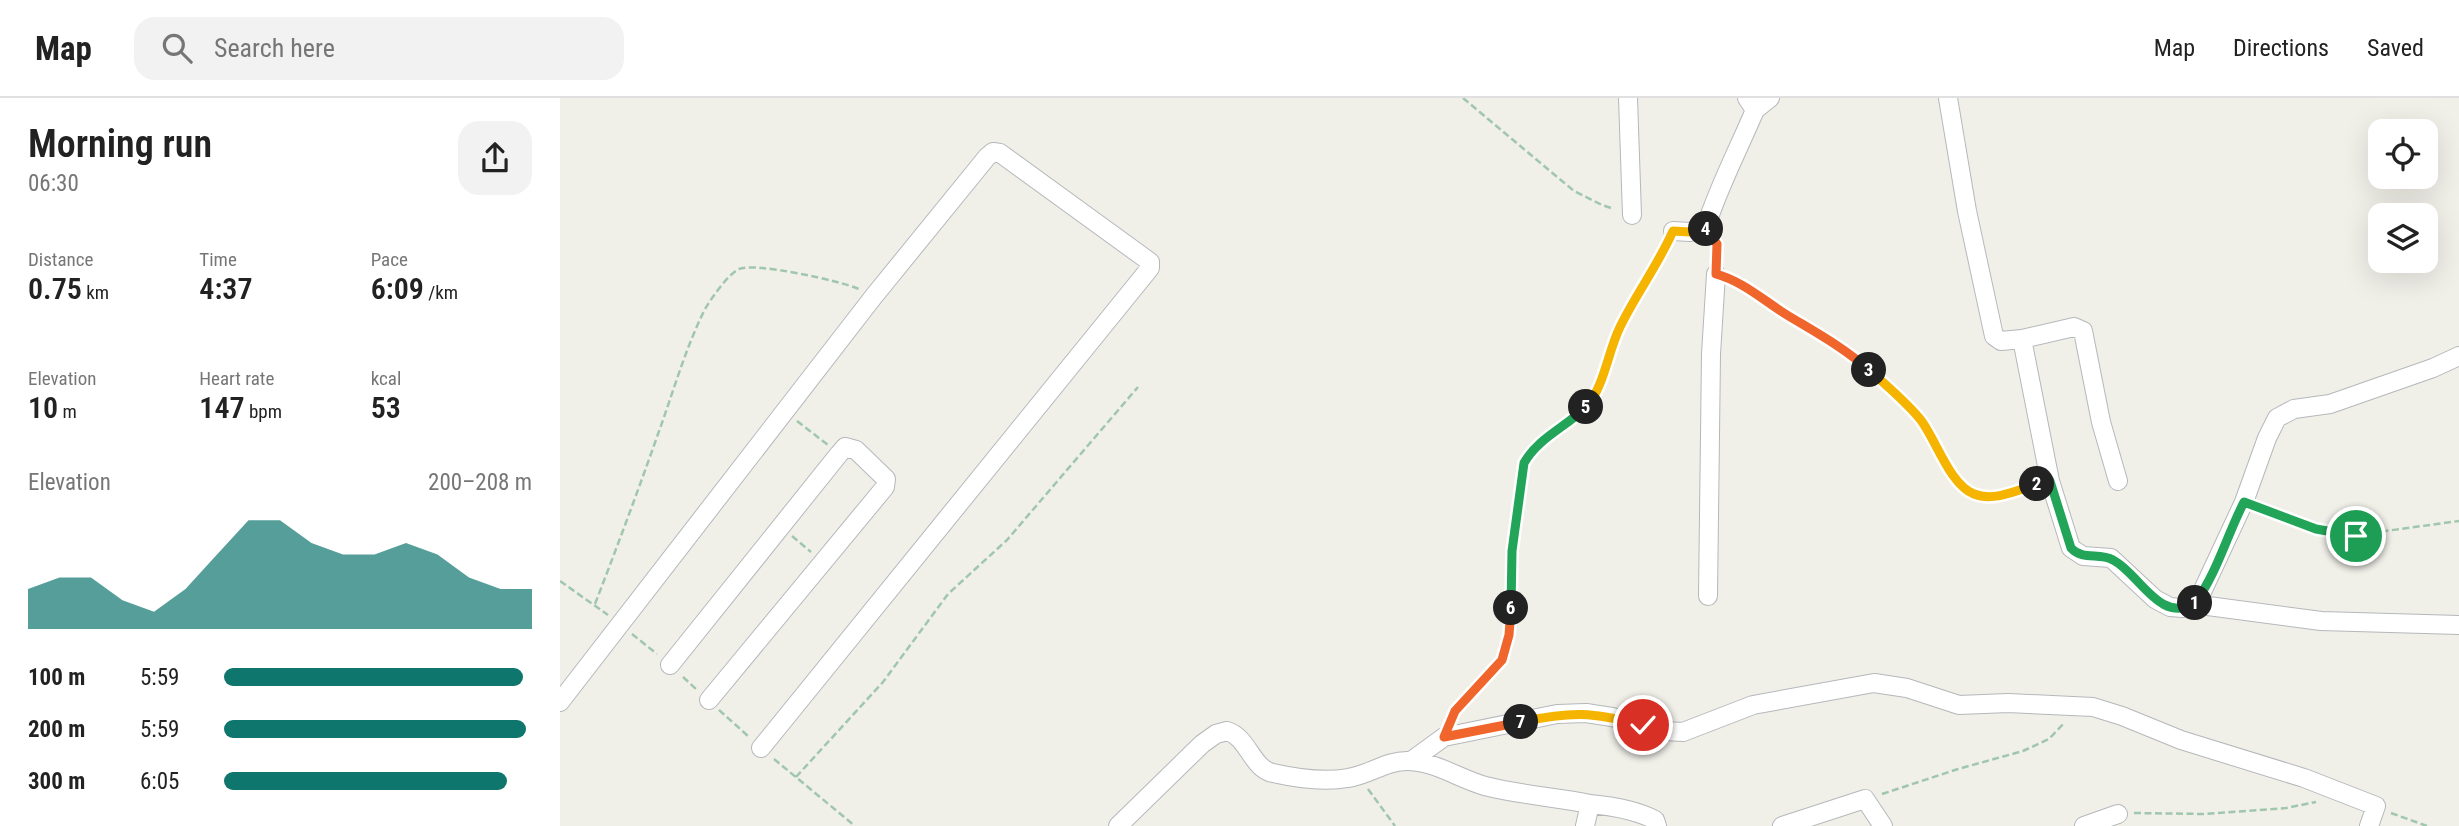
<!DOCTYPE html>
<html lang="en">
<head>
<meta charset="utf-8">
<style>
	body { margin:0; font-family:"Roboto Condensed",sans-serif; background:#f2f2f2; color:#222; height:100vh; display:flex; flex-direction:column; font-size:26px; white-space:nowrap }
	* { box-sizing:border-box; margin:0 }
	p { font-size:23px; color:#767676 }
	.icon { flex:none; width:38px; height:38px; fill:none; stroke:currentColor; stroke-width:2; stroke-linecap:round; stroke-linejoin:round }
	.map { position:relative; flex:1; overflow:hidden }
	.side { display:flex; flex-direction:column; background:#fff; width:560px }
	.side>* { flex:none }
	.fabs { position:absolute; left:1808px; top:21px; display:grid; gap:14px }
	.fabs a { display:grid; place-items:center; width:70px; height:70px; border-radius:14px; background:#fff; box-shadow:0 7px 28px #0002; font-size:35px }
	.pin { position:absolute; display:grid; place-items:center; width:60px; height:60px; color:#fff; margin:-30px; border:4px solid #fff; border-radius:50%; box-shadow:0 2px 7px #0007 }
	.km { position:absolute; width:35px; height:35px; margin:-18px; border-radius:50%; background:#222; color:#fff; font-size:19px; line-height:35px; text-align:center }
	.round { display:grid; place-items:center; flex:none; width:74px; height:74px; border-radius:21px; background:#f2f2f2 }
	.summary { display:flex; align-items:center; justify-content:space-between; height:119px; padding:0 28px }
	h1 { font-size:38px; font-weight:600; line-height:52px }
	.stats { display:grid; grid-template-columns:repeat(3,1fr); gap:10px; height:119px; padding:7px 28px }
	.stats div { display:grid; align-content:center }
	.stats b { font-size:30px; font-weight:600 }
	.stats small { font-size:19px; font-weight:400 }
	.stats p { font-size:19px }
	.chart { height:196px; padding:14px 28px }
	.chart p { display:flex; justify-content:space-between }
	.chart svg { width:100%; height:126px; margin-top:7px; fill:#0f766e; opacity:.7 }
	ul { padding:0 28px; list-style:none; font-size:23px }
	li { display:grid; grid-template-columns:112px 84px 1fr; align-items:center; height:52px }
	li i { height:18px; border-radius:9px; background:#0f766e }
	header { display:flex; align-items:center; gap:42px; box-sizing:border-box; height:98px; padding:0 35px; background:#fff; border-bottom:2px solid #e0e0e0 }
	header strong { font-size:33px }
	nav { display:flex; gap:38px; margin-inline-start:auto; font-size:24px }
	.search { width:490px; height:63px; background:#f2f2f2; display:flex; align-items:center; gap:18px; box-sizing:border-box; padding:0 24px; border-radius:21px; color:#767676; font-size:26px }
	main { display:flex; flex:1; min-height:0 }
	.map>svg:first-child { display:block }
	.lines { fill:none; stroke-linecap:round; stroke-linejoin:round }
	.minor-casing { stroke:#b5b8bb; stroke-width:20 }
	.path { stroke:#a0c7ad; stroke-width:2.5; stroke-dasharray:7 3.5; stroke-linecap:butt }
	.minor { stroke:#fff; stroke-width:18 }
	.split-1-casing { stroke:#fff; stroke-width:14 }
	.split-2-casing { stroke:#fff; stroke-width:14 }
	.split-3-casing { stroke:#fff; stroke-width:14 }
	.split-4-casing { stroke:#fff; stroke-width:14 }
	.split-5-casing { stroke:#fff; stroke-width:14 }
	.split-6-casing { stroke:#fff; stroke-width:14 }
	.split-7-casing { stroke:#fff; stroke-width:14 }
	.split-8-casing { stroke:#fff; stroke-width:14 }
	.split-1 { stroke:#22a559; stroke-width:9 }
	.split-2 { stroke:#22a559; stroke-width:9 }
	.split-3 { stroke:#f5b400; stroke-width:9 }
	.split-4 { stroke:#f0652b; stroke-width:9 }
	.split-5 { stroke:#f5b400; stroke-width:9 }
	.split-6 { stroke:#22a559; stroke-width:9 }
	.split-7 { stroke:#f0652b; stroke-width:9 }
	.split-8 { stroke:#f5b400; stroke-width:9 }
</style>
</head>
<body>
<header>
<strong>Map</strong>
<div class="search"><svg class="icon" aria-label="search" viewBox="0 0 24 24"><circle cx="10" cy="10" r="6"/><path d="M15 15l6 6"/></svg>Search here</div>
<nav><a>Map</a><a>Directions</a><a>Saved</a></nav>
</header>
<main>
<section class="side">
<div class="summary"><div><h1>Morning run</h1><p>06:30</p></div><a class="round"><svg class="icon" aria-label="share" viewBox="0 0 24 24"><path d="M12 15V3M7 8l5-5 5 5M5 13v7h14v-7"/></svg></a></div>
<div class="stats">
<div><p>Distance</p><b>0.75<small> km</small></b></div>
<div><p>Time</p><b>4:37</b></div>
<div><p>Pace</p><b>6:09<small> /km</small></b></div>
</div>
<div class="stats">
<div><p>Elevation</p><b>10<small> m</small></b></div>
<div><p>Heart rate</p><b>147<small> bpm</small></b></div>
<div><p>kcal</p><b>53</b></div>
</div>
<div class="chart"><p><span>Elevation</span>200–208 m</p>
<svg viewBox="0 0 160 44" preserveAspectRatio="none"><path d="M0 44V30L10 26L20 26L30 34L40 38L50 30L60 18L70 6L80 6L90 14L100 18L110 18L120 14L130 18L140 26L150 30L160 30V44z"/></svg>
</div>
<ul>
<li><b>100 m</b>5:59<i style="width:97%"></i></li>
<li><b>200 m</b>5:59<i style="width:98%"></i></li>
<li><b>300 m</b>6:05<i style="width:92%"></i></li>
</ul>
</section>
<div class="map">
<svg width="1899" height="728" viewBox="0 0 1899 728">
	<rect width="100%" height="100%" fill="#f0efe8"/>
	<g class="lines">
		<defs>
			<path id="minor" d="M1068 0 1072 117
				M1388 0 1407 113 1434 238 1441 243 1462 241 1490 383 1511 450 1523 458 1551 460 1595 501 1610 509 1623 510 1633 506 1642 494 1684 404 1707 340 1717 320 1734 311 1770 306 1873 270 1899 258
				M1195 12 1210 0
				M1113 133 1130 134 1145 131C1158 90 1178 52 1195 12L1187 0
				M1462 241 1514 229 1523 233 1541 324 1558 383
				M1148 498 1151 256 1156 176
				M1633 506 1761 523 1899 527
				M110 567 279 356 285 349 296 352 326 381 325 389 149 602
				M0 604 314 198 427 59 433 54 440 55 586 161 590 164V170L201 650
				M851 663 884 639 997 616 1026 615 1052 619 1104 633 1123 634 1193 607 1314 585 1347 590 1399 607 1448 605 1533 609 1562 618 1621 642 1744 680 1816 708 1809 728
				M1030 706C1052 708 1076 712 1095 722L1097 728
				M558 728 642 646 656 636 667 633C688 639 692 671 713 675 735 680 765 684 788 680 809 677 827 662 849 663 876 664 900 681 925 688 960 697 995 699 1030 706L1025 728
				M1222 728 1305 701 1323 728
				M1524 728 1558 716"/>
		</defs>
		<use href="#minor" class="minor-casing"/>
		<path class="path" d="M903 0 1014 93 1042 107 1054 111
			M1156 144 1157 162
			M1172 181 1226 216 1263 237 1296 260 1335 295 1360 322 1398 384 1412 395 1421 398 1444 397 1475 386
			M237 323 268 347
			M1700 410 1756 431 1796 437 1899 423
			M232 438 251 454
			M0 483 48 517
			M35 506C57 449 78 393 98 336 113 295 125 251 145 211 151 201 168 176 179 171 195 164 281 183 299 191
			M72 536 97 556
			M123 579 136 591
			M159 612 188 638
			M892 619 906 599 934 571 945 554 950 526 952 453 964 365C980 337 1014 329 1031 303 1045 282 1048 254 1059 232 1073 202 1093 176 1107 146
			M214 661 295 728
			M236 679 323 584 388 496 447 442 578 289
			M808 691 835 728
			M1322 696 1398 671 1463 653 1489 641 1505 624
			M1574 715 1644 716 1726 710 1756 704
			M1831 715 1867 728"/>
		<use href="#minor" class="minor"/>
	</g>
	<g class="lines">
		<defs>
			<path id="split-1" d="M1635 505C1657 475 1667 437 1684 404L1756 431 1796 438"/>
			<path id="split-2" d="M1477 386 1490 383 1511 450C1523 463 1539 454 1553 462 1579 475 1600 527 1635 505"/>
			<path id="split-3" d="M1309 272C1326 287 1345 303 1360 321 1376 341 1389 386 1414 396 1434 404 1458 392 1477 386"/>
			<path id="split-4" d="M1146 131 1157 146 1156 176C1184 184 1203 202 1227 217 1255 234 1283 249 1309 272"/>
			<path id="split-5" d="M1026 309C1044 290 1048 253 1060 229 1076 196 1098 167 1113 133L1130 134 1146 131"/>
			<path id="split-6" d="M951 510 952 453 964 365C978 340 1006 329 1026 309"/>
			<path id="split-7" d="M951 510 949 537 942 562 895 613 884 639 961 624"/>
			<path id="split-8" d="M961 624C1012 613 1032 614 1083 627"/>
		</defs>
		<use href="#split-1" class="split-1-casing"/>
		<use href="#split-2" class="split-2-casing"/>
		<use href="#split-3" class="split-3-casing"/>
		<use href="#split-4" class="split-4-casing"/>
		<use href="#split-5" class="split-5-casing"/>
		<use href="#split-6" class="split-6-casing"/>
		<use href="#split-7" class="split-7-casing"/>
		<use href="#split-8" class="split-8-casing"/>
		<use href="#split-1" class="split-1"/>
		<use href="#split-2" class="split-2"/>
		<use href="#split-3" class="split-3"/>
		<use href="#split-4" class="split-4"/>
		<use href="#split-5" class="split-5"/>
		<use href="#split-6" class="split-6"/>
		<use href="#split-7" class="split-7"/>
		<use href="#split-8" class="split-8"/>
	</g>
</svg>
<div class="fabs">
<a><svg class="icon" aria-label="locate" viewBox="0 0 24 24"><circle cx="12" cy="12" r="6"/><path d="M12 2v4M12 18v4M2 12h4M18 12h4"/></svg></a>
<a><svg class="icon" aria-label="layers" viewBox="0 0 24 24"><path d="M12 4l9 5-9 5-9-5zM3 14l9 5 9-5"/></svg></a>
</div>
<div class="pin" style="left:1796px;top:438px;background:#1e9e55"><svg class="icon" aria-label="arrive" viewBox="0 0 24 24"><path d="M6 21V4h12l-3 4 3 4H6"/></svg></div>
<div class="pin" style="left:1083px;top:627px;background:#d93025"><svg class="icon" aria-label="check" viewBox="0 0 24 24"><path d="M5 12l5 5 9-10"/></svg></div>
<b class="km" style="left:1635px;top:505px">1</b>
<b class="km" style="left:1477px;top:386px">2</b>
<b class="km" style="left:1309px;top:272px">3</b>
<b class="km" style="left:1146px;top:131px">4</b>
<b class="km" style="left:1026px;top:309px">5</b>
<b class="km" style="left:951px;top:510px">6</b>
<b class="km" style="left:961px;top:624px">7</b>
</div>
</main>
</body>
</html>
